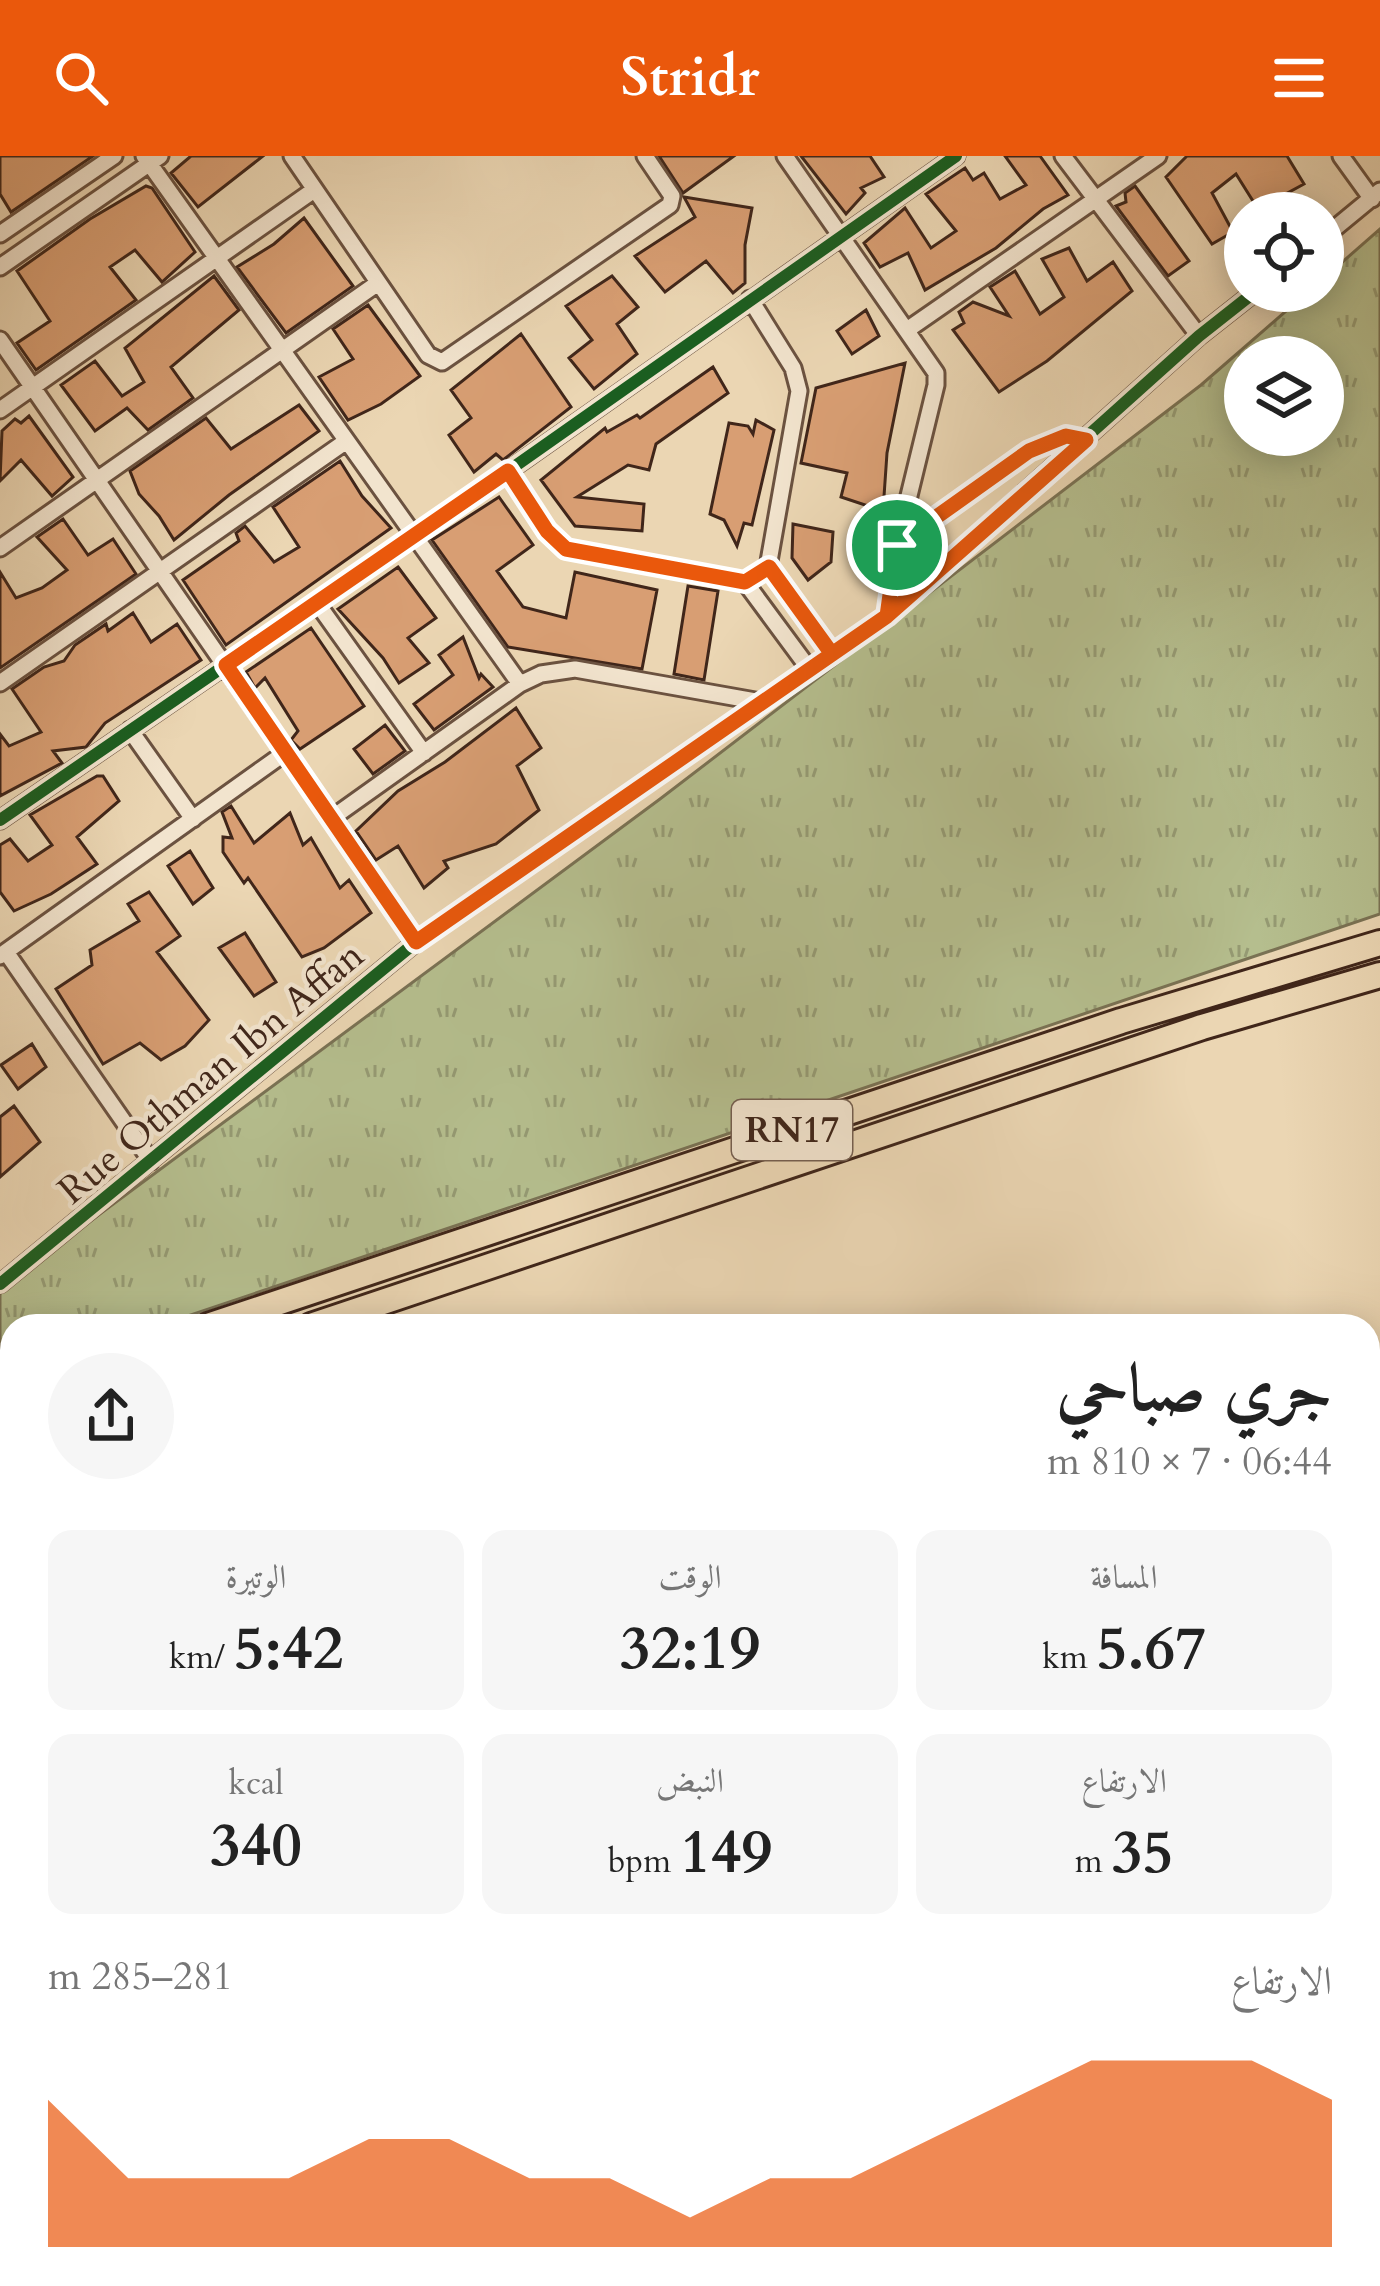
<!DOCTYPE html>
<html lang="ar">
<head>
<meta charset="utf-8">
<style>
	body { margin:0; font-family:Cardo,Amiri,serif; background:#f6f6f6; color:#222; direction:rtl; height:100vh; display:flex; flex-direction:column; font-size:45px; white-space:nowrap }
	* { box-sizing:border-box; margin:0 }
	p { font-size:39px; color:#767676 }
	.icon { flex:none; width:66px; height:66px; fill:none; stroke:currentColor; stroke-width:2; stroke-linecap:round; stroke-linejoin:round }
	.map { position:relative; flex:1; overflow:hidden; direction:ltr }
	.drawer { position:absolute; left:0px; top:1158px; width:1380px; height:972px; display:flex; flex-direction:column; background:#fff; border-radius:36px 36px 0 0; box-shadow:0 6px 30px #0003; direction:rtl }
	.drawer>* { flex:none }
	.tools { position:absolute; left:1224px; top:36px; display:grid; gap:24px }
	.tools a { display:grid; place-items:center; width:120px; height:120px; border-radius:50%; background:#fff; box-shadow:0 6px 30px #0003; font-size:60px }
	.pin { position:absolute; display:grid; place-items:center; width:102px; height:102px; color:#fff; margin:-51px; border:6px solid #fff; border-radius:50%; box-shadow:0 3px 12px #0007 }
	.round { display:grid; place-items:center; flex:none; width:126px; height:126px; border-radius:63px; background:#f6f6f6 }
	.overview { display:flex; align-items:center; justify-content:space-between; height:204px; padding:0 48px }
	h1 { font-size:66px; font-weight:800; line-height:90px }
	.stats { display:grid; grid-template-columns:repeat(3,1fr); gap:18px; height:204px; padding:12px 48px }
	.stats div { display:grid; align-content:center; border-radius:24px; background:#f6f6f6; text-align:center }
	.stats b { font-size:60px; font-weight:800 }
	.stats small { font-size:33px; font-weight:400 }
	.stats p { font-size:33px }
	.chart { height:336px; padding:24px 48px }
	.chart p { display:flex; justify-content:space-between }
	.chart svg { width:100%; height:216px; margin-top:12px; fill:#ea580c; opacity:.7 }
	header { display:flex; justify-content:space-between; align-items:center; height:156px; padding:0 48px; background:#ea580c; color:#fff; font-size:54px; font-weight:800 }
	.map>svg:first-child { display:block }
	.grass { fill:url(#grass-tufts); stroke:#7a7254; stroke-width:3; fill-rule:evenodd }
	.lines { fill:none; stroke-linecap:round; stroke-linejoin:round }
	.stream { stroke:#757e72; stroke-width:6 }
	.building { fill:#d89e73; stroke:#40261a; stroke-width:3 }
	.minor-casing { stroke:#6b5240; stroke-width:21 }
	.trunk-casing { stroke:#40261a; stroke-width:30 }
	.minor { stroke:#f2e4ce; stroke-width:15 }
	.trunk { stroke:#ebd6b3; stroke-width:24 }
	.cycleway-casing { stroke:#f2e4ce; stroke-width:20 }
	.cycleway { stroke:#1b5e20; stroke-width:12 }
	.route-casing { stroke:#fff; stroke-width:24 }
	.route { stroke:#ea580c; stroke-width:15 }
	.labels { text-anchor:middle; dominant-baseline:central; stroke-width:9; stroke-linejoin:round; paint-order:stroke }
	.shield { fill:#f2e4ce; stroke:#755f50; stroke-width:3 }
	.shield-label { font-size:36px; font-weight:bold; fill:#40261a }
	.street-label { font-size:39px; fill:#40261a; stroke:#f2e4ce }
</style>
</head>
<body>
<header><svg class="icon" aria-label="menu" viewBox="0 0 24 24"><path d="M4 6h16M4 12h16M4 18h16"/></svg>Stridr<svg class="icon" aria-label="search" viewBox="0 0 24 24"><circle cx="10" cy="10" r="6"/><path d="M15 15l6 6"/></svg></header>
<div class="map">
<svg width="1380" height="2130" viewBox="0 0 1380 2130">
	<defs>
		<pattern id="grass-tufts" width="24" height="20" patternUnits="userSpaceOnUse" patternTransform="scale(3)"><rect width="24" height="20" fill="#b5be8e"/><path d="M3 7l-1-3M5 7V3M7 7l1-3M15 17l-1-3M17 17v-4M19 17l1-3" fill="none" stroke="#959a73"/></pattern>
	</defs>
	<rect width="100%" height="100%" fill="#ebd6b3"/>
	<filter id="stains"><feTurbulence type="fractalNoise" baseFrequency=".00167" numOctaves="4"/><feColorMatrix values="0 0 0 0 .2 0 0 0 0 .09 0 0 0 0 .02 0 0 0 .5 -.17"/></filter>
	<radialGradient id="worn" r=".72"><stop offset=".6" stop-color="#630" stop-opacity="0"/><stop offset="1" stop-color="#630" stop-opacity=".3"/></radialGradient>
	<path class="grass" d="M1380 73V758L158 1170H12V1219L0 1223V1132L660 643 1201 229 1309 135H1323V123ZM1245 201H1323V279H1245Z
		M1380 1333V2130H917L924 2118H1368V1354Z"/>
	<g class="lines">
		<path class="stream" d="M1368 1256 1380 1235
			M1079 2118 1081 2130"/>
	</g>
	<path class="building" d="M0 0H93L11 56 0 38Z
		M191 0H263L198 51 171 17Z
		M659 0H734L683 37Z
		M801 0H870L884 21 861 32 865 37 846 58Z
		M1005 0H1040L1068 39 1043 53 996 92 925 134 908 97 880 111 864 87 905 52 931 92 956 75 926 38 965 12 973 24 984 17 1000 43 1026 29Z
		M1187 0H1287L1304 28 1258 53 1236 18 1212 37 1233 76 1212 88 1166 21Z
		M146 30 152 32 195 96 162 126 135 94 110 111 136 144 36 214 17 187 50 165 17 115 90 63Z
		M1135 30 1189 105 1168 120 1116 50 1126 46 1125 37Z
		M684 41 752 52 745 89V127L733 137 706 105 665 136 635 100 695 61Z
		M304 62 353 130 286 177 237 111 274 88Z
		M1069 92 1087 125 1113 106 1132 135 1047 205 999 236 953 174 964 167 959 156 973 146 1009 160 990 131 1015 115 1040 158 1064 141 1042 103Z
		M214 120 239 154 171 211 193 242 148 274 127 252 95 275 61 229 95 205 122 240 144 226 125 192Z
		M612 120 638 151 617 168 637 198 594 233 569 202 592 184 566 150Z
		M368 149 420 220 381 248 348 264 319 221 353 203 333 173Z
		M866 154 879 180 852 198 837 175Z
		M521 178 571 251 503 304 496 298 474 316 449 279 471 262 451 234Z
		M905 207 887 297 883 355 841 341 847 317 801 307 816 232Z
		M713 211 728 237 656 288 649 314 628 309 577 341 644 348 642 375 575 370 541 324 605 272 607 276 637 259 640 262Z
		M299 249 319 275 229 339 174 384 159 360 139 338 130 315 206 262 231 293Z
		M29 260 73 321 52 340 21 304 0 325 2 275 15 263 21 267Z
		M756 264 774 274 752 369 744 367 737 390 724 364 710 358 729 267 748 270 753 278Z
		M340 305 362 340 391 372 226 489 183 424 239 385 236 377 245 370 274 406 299 391 273 351Z
		M499 341 533 389 497 415 523 451 566 462 575 416 657 434 642 513 508 491 432 384Z
		M63 363 88 399 113 383 136 418 0 512V416L16 442 42 432 67 414 37 381Z
		M793 368 833 376 831 406 808 424 792 402Z
		M398 411 436 462 408 482 429 507 399 527 383 502 338 453Z
		M688 430 718 435 704 524 674 518Z
		M133 457 151 486 177 468 201 504 105 567 86 591 53 595 62 607 0 640V578L9 590 41 576 12 533 44 511 64 505 75 489 106 468 108 475Z
		M311 472 364 550 300 593 291 584 298 575 265 522 255 532 246 516Z
		M463 481 479 522 481 518 493 531 434 574 414 548 453 519 439 499Z
		M516 552 541 592 517 610 539 654 496 688 444 705 448 712 424 732 398 690 376 704 356 675 398 635 445 606Z
		M385 569 405 595 373 618 354 593Z
		M97 620H103L119 645 77 681 97 708 51 738 14 755 0 736V689L10 683 28 705 52 689 30 659Z
		M231 650 254 687 290 657 303 689 311 682 340 732 349 724 371 757 324 792 302 801 248 722 244 727 223 696V681L232 682 222 656Z
		M190 695 213 732 193 748 168 710Z
		M149 736 180 780 157 796 209 864 185 890 161 904 140 887 103 908 56 833 92 809 90 794 139 765 128 748Z
		M245 777 276 826 254 840 219 792Z
		M32 888 46 911 18 933 1 909Z
		M14 950 40 986 0 1021V961Z"/>
	<g class="lines">
		<defs>
			<path id="minor" d="M144 0 520 528 541 518 575 513 761 546
				M292 0 428 199 442 206 670 49 672 40 645 0
				M785 0 936 217V229L897 389 887 460
				M1063 0 1199 180
				M1341 0 1372 43
				M0 78 114 0
				M1323 82 1380 35
				M0 111 160 0
				M907 174 1158 0
				M0 184 416 786
				M0 254 314 34
				M508 315 547 375 566 393 745 426 768 411 799 235 793 212 750 143
				M897 389 1029 295 1066 280 1086 284
				M0 392 378 127
				M768 411 832 498
				M745 426 810 514
				M317 447 424 597
				M0 527 345 286
				M130 574 193 663
				M332 662 520 528
				M0 664 508 315 956 0
				M6 796 151 1005
				M0 800 286 596
				M0 1128 416 786 887 460 1199 180 1256 135
				M0 1321 12 1317
				M0 1498 12 1494
				M0 1632 12 1628
				M0 1656 12 1686
				M0 1925 12 1921
				M0 2034 12 2029
				M77 2118 83 2130
				M181 2118 188 2130
				M300 2118 305 2130
				M31 2130 60 2118
				M433 2130 443 2118"/>
			<path id="trunk" d="M208 1170 1121 865 1380 787
				M311 1170 1202 871 1380 819
				M0 1241 12 1237
				M0 1275 12 1271"/>
		</defs>
		<use href="#minor" class="minor-casing"/>
		<use href="#trunk" class="trunk-casing"/>
		<use href="#minor" class="minor"/>
		<use href="#trunk" class="trunk"/>
		<defs>
			<path id="cycleway" d="M0 664 508 315 956 0
				M0 1128 416 786 887 460 1199 180 1256 135"/>
		</defs>
		<use href="#cycleway" class="cycleway-casing"/>
		<use href="#cycleway" class="cycleway"/>
	</g>
	<g class="lines">
		<defs>
			<path id="route" d="M897 389 887 460 832 498 769 411 745 426 566 393 547 375 508 315 226 509 416 786 887 460 1086 284 1066 280 1029 295 897 389"/>
		</defs>
		<use href="#route" class="route-casing"/>
		<use href="#route" class="route"/>
	</g>
	<g class="labels">
		<rect class="shield" x="732" y="944" width="120" height="60" rx="9"/>
		<g class="shield-label">
			<text x="792" y="974">RN17</text>
		</g>
		<g class="street-label">
			<text transform="translate(211 917) rotate(-40)">Rue Othman Ibn Affan</text>
		</g>
	</g>
	<rect width="100%" height="100%" filter="url(#stains)"/>
	<rect width="100%" height="100%" fill="url(#worn)"/>
</svg>
<div class="tools">
<a><svg class="icon" aria-label="locate" viewBox="0 0 24 24"><circle cx="12" cy="12" r="6"/><path d="M12 2v4M12 18v4M2 12h4M18 12h4"/></svg></a>
<a><svg class="icon" aria-label="layers" viewBox="0 0 24 24"><path d="M12 4l9 5-9 5-9-5zM3 14l9 5 9-5"/></svg></a>
</div>
<div class="pin" style="left:897px;top:389px;background:#1e9e55"><svg class="icon" aria-label="arrive" viewBox="0 0 24 24"><path d="M6 21V4h12l-3 4 3 4H6"/></svg></div>
<section class="drawer">
<div class="overview"><div><h1>جري صباحي</h1><p>06:44 · 7 × 810 m</p></div><a class="round"><svg class="icon" aria-label="share" viewBox="0 0 24 24"><path d="M12 15V3M7 8l5-5 5 5M5 13v7h14v-7"/></svg></a></div>
<div class="stats">
<div><p>المسافة</p><b>5.67<small> km</small></b></div>
<div><p>الوقت</p><b>32:19</b></div>
<div><p>الوتيرة</p><b>5:42<small> /km</small></b></div>
</div>
<div class="stats">
<div><p>الارتفاع</p><b>35<small> m</small></b></div>
<div><p>النبض</p><b>149<small> bpm</small></b></div>
<div><p>kcal</p><b>340</b></div>
</div>
<div class="chart"><p><span>الارتفاع</span>281–285 m</p>
<svg viewBox="0 0 160 44" preserveAspectRatio="none"><path d="M0 44V14L10 30L20 30L30 30L40 22L50 22L60 30L70 30L80 38L90 30L100 30L110 22L120 14L130 6L140 6L150 6L160 14V44z"/></svg>
</div>
</section>
</div>
</body>
</html>
